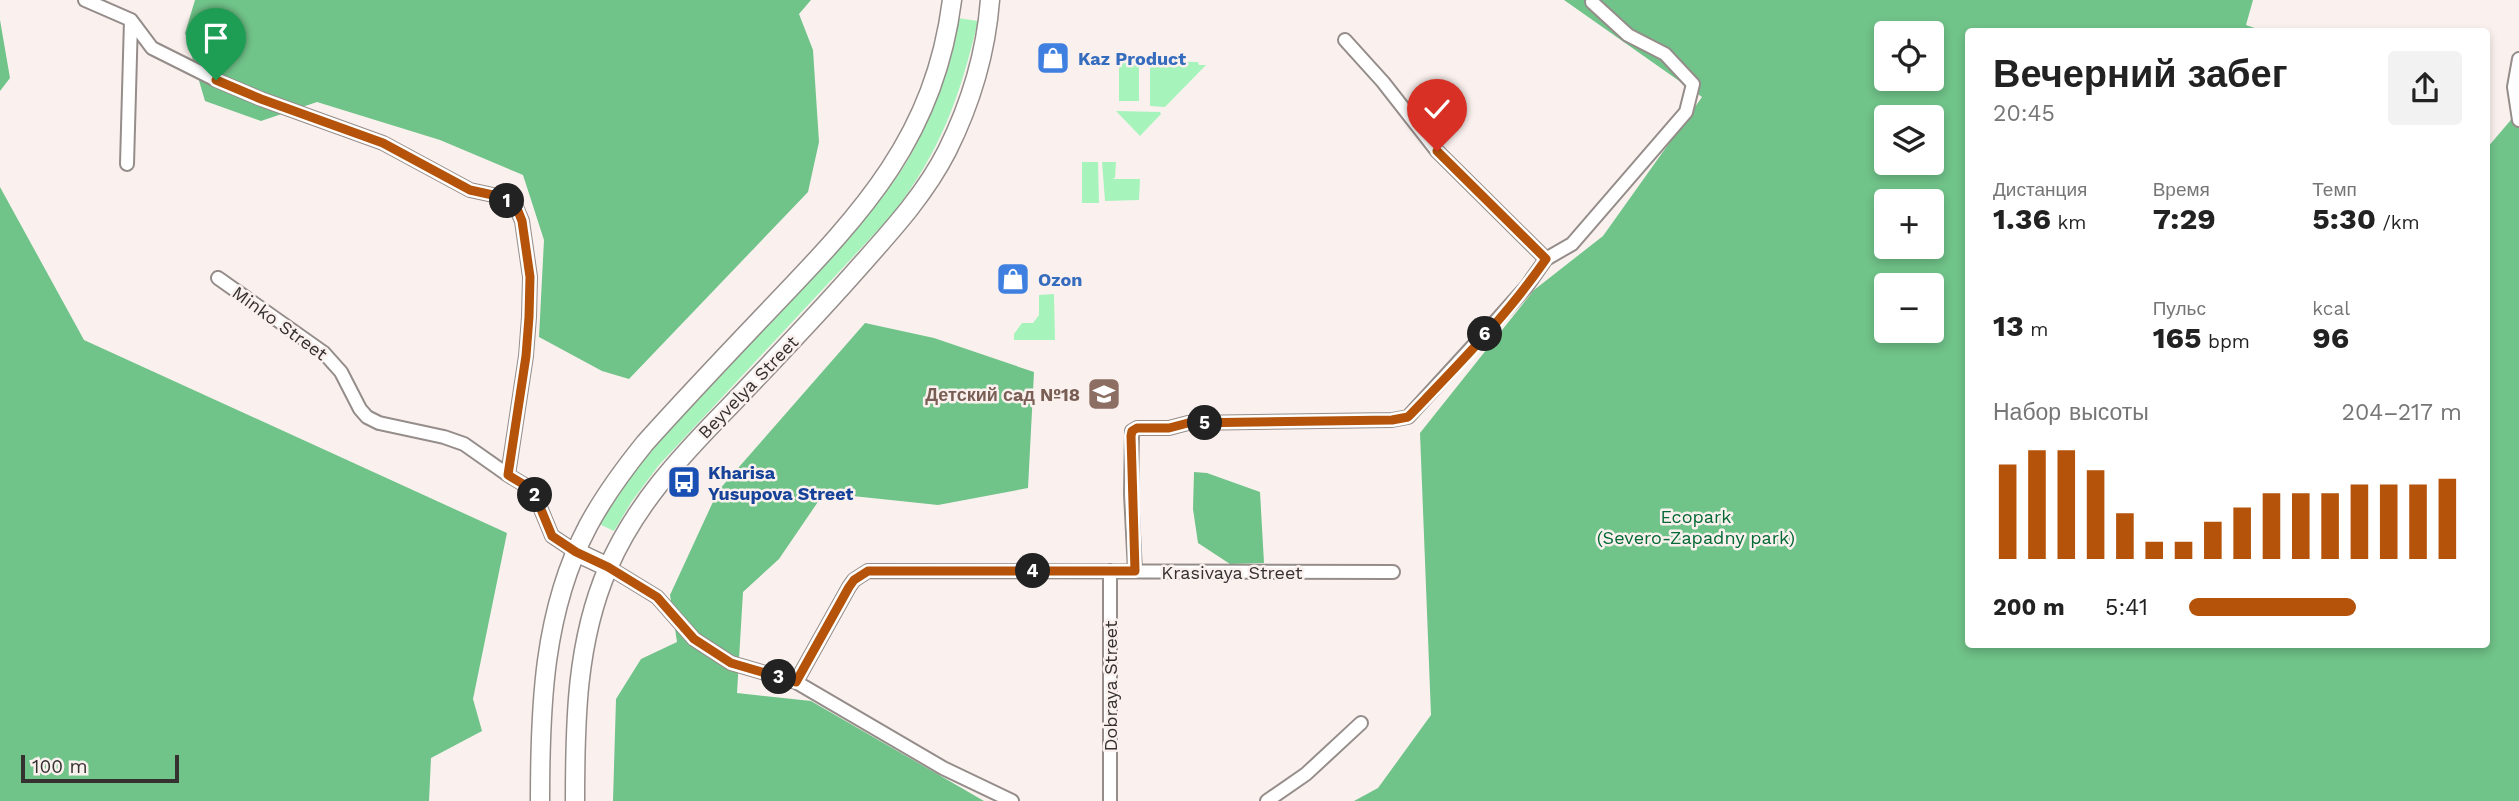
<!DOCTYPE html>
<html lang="ru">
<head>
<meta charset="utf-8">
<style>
	body { margin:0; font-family:"Work Sans",sans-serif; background:#f2f2f2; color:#222; height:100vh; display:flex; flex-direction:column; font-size:26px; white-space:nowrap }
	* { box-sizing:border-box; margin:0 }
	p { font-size:23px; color:#767676 }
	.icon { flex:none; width:38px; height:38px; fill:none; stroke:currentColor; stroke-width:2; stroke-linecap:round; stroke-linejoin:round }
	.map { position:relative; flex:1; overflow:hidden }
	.side { position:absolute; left:1965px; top:28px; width:525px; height:620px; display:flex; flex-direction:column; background:#fff; border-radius:7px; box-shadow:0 4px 10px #0003 }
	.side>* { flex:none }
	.tools { position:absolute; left:1874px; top:21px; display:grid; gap:14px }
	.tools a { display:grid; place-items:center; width:70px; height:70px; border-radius:7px; background:#fff; box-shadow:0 4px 10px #0003; font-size:35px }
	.scale { position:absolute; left:21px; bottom:18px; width:158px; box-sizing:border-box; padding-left:7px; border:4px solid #343130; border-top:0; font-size:19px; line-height:24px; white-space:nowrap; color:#343130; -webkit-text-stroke:5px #faf1ee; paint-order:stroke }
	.pin { position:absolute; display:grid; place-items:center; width:60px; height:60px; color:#fff; margin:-72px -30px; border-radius:50% 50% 50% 0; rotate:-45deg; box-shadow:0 0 7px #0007 }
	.pin .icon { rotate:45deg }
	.km { position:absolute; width:35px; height:35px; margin:-18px; border-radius:50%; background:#222; color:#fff; font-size:19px; line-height:35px; text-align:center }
	.round { display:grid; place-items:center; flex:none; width:74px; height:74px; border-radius:7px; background:#f2f2f2 }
	.head { display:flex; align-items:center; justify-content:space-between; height:119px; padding:0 28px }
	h1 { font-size:38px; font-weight:700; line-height:52px }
	.figures { display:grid; grid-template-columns:repeat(3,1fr); gap:10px; height:119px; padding:7px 28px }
	.figures div { display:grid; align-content:center }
	.figures b { font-size:30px; font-weight:700 }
	.figures small { font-size:19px; font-weight:400 }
	.figures p { font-size:19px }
	.chart { height:196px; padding:14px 28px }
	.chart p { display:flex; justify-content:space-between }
	.chart svg { width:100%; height:126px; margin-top:7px; stroke:#b45309; stroke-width:6 }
	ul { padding:0 28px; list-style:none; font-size:23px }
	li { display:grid; grid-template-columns:112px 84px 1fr; align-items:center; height:52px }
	li i { height:18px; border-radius:9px; background:#b45309 }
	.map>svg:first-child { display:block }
	.green { fill:#a7f3bc }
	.forest { fill:#70c389; fill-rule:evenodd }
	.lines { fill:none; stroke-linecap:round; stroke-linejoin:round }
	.minor-casing { stroke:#958d8a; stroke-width:16 }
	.secondary-casing { stroke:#958d8a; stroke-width:21 }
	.minor { stroke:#fff; stroke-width:12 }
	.secondary { stroke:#fff; stroke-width:18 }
	.route-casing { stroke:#fff; stroke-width:14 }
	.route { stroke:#b45309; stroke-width:9 }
	.labels { text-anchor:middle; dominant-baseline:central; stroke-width:5; stroke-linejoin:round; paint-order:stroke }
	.shop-label { font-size:18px; font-weight:bold; fill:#366cbe; stroke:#faf1ee; text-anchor:start }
	.street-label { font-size:18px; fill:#343130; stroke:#faf1ee }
	.education-label { font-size:18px; font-weight:bold; fill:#785e54; stroke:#faf1ee; text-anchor:end }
	.transit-label { font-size:18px; font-weight:bold; fill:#164399; stroke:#faf1ee; text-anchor:start }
	.park-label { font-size:18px; fill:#036934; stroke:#faf1ee }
</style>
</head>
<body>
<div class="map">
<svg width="2519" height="801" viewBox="0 0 2519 801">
	<rect width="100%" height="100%" fill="#faf1ee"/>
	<path class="green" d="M958 18 978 21C959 100 941 150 892 215L659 465 632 501 614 531 599 524C654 434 731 361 803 285 843 243 886 201 914 149 936 107 949 64 958 18Z
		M1119 60H1139V101H1119Z
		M1150 61 1198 62 1199 65H1206L1165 107 1150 106Z
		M1116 111 1160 112 1161 114 1140 136Z
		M1082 162H1098L1099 203H1082Z
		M1102 162H1116L1115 178 1112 179H1140L1139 200 1105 201Z
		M1054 294 1055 340H1014V334L1022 323H1033L1039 315V295Z"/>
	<path class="forest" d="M195 0H811L799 14 813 50 819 142 808 192 629 379 602 371 539 337 544 240 523 175 440 140 317 102 261 121 205 101 185 33Z
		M1564 0H2253L2246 25 2263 31 1969 32V644H2487V148L2510 121 2519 105V801H1354L1378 788 1431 715 1420 433 1534 290 1603 236 1702 97ZM1886 33H1932V79H1886ZM1886 117H1932V163H1886ZM1886 201H1932V247H1886ZM1886 285H1932V331H1886Z
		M0 20 10 78 0 91Z
		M0 187 84 340 507 533 473 699 482 731 431 758 429 801H0Z
		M865 323 934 338 1034 372 1028 488 938 505 824 493 779 559 743 592 737 693 811 701 984 801H613L616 699 641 659 677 642 670 595 718 491Z
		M1194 472 1207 473 1260 492 1264 563 1230 564 1198 543 1193 509Z"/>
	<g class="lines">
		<defs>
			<path id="minor" d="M85 0 131 20 152 48 216 80 261 99 383 143 470 190 502 197 516 207 522 221 530 277 529 317 526 356 508 475 533 490 552 536 576 552
				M1345 40 1383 82 1437 151 1546 259
				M2519 59 2514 87 2519 120
				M127 164 131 20
				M218 278 324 353 341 372 360 409 367 417 379 423 444 437 464 444 508 475
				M608 567 657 597 694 639 731 663 796 682 943 768 1012 801
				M1110 571V801
				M1135 571 1131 494 1132 431 1137 428H1169L1188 423 1392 420 1408 417 1495 322 1527 286 1546 259 1572 244 1686 112 1693 84 1665 54 1628 35 1592 2
				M796 682 849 587 854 580 868 571 1393 572
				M1267 801 1306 774 1361 723"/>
			<path id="secondary" d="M576 552 608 567
				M540 801C540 707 543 611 588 526 604 496 624 469 645 443 687 396 730 351 773 306 863 212 935 136 952 0
				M575 801C575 722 576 642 608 568 635 505 681 456 728 408 773 361 818 314 861 265 893 229 925 194 947 151 970 105 986 52 990 0"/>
		</defs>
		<use href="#minor" class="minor-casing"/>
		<use href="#secondary" class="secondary-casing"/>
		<use href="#minor" class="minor"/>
		<use href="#secondary" class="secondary"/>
	</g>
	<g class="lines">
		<defs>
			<path id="route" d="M216 80 261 99 383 143 470 190 502 197 516 206 522 221 530 277 529 317 526 356 508 475 533 490 552 536 576 552 608 567 657 597 694 639 731 663 796 682 849 587 854 580 868 571H1135L1131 436 1132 431 1137 428H1169L1188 423 1392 420 1408 417C1456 367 1506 317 1546 259L1437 151"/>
		</defs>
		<use href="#route" class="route-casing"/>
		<use href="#route" class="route"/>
	</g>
	<defs>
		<symbol id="shop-square" viewBox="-11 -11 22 22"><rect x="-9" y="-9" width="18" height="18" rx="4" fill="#3f7fe0" stroke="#faf1ee"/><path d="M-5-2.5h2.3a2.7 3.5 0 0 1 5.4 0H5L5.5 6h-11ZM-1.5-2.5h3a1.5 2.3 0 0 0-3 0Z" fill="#fff"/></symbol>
		<symbol id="school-square" viewBox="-11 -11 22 22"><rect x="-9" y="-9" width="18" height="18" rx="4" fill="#8d6e63" stroke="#faf1ee"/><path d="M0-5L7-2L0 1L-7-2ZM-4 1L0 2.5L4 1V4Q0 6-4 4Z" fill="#fff"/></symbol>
		<symbol id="bus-square" viewBox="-11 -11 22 22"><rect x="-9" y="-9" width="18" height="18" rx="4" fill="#1a4fb4" stroke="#faf1ee"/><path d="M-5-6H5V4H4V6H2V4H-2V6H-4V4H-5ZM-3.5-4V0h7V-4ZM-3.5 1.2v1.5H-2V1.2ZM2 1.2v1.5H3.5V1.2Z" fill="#fff"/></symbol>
	</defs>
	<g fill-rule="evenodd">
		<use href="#shop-square" x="1034" y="39" width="38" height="38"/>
		<use href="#shop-square" x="994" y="260" width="38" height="38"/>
		<use href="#school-square" x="1085" y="375" width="38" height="38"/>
		<use href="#bus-square" x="665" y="463" width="38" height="38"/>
	</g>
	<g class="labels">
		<g class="shop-label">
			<text x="1078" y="58">Kaz Product</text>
			<text x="1038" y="279">Ozon</text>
		</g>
		<g class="street-label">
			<text transform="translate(280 323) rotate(36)">Minko Street</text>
			<text transform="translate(748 387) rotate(-46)">Beyvelya Street</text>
			<text x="1232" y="572">Krasivaya Street</text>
			<text transform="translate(1110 686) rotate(-90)">Dobraya Street</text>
		</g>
		<g class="education-label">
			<text x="1080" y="394">Детский сaд №18</text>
		</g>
		<g class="transit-label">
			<text x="708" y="472">Kharisa<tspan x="708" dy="21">Yusupova Street</tspan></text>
		</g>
		<g class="park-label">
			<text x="1696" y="516">Ecopark<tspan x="1696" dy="21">(Severo-Zapadny park)</tspan></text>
		</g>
	</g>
</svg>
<div class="tools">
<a><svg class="icon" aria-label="locate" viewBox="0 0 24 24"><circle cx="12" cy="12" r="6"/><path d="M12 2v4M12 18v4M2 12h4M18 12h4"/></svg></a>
<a><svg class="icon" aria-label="layers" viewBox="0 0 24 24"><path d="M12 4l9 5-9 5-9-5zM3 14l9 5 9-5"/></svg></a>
<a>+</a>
<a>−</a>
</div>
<div class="scale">100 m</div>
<div class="pin" style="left:216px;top:80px;background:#1e9e55"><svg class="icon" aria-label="arrive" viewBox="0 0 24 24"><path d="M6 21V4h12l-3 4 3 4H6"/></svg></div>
<div class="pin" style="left:1437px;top:151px;background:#d93025"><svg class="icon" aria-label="check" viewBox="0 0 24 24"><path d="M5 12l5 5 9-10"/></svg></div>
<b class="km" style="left:507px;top:201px">1</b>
<b class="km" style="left:535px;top:495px">2</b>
<b class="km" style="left:779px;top:677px">3</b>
<b class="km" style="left:1033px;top:571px">4</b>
<b class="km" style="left:1205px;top:423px">5</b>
<b class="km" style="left:1485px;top:334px">6</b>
<section class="side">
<div class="head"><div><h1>Вечерний забег</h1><p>20:45</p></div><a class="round"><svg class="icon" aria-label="share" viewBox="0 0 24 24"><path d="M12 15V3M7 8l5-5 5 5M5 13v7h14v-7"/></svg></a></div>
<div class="figures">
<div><p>Дистанция</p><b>1.36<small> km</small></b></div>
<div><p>Время</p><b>7:29</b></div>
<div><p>Темп</p><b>5:30<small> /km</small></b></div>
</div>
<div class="figures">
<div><b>13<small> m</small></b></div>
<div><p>Пульс</p><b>165<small> bpm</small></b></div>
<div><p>kcal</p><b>96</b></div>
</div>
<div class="chart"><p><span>Набор высоты</span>204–217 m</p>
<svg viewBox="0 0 160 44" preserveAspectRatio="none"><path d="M5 44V11M15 44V6M25 44V6M35 44V13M45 44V28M55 44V38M65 44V38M75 44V31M85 44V26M95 44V21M105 44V21M115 44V21M125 44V18M135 44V18M145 44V18M155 44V16"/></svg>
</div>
<ul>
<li><b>200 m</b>5:41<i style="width:61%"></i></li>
</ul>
</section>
</div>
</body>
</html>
